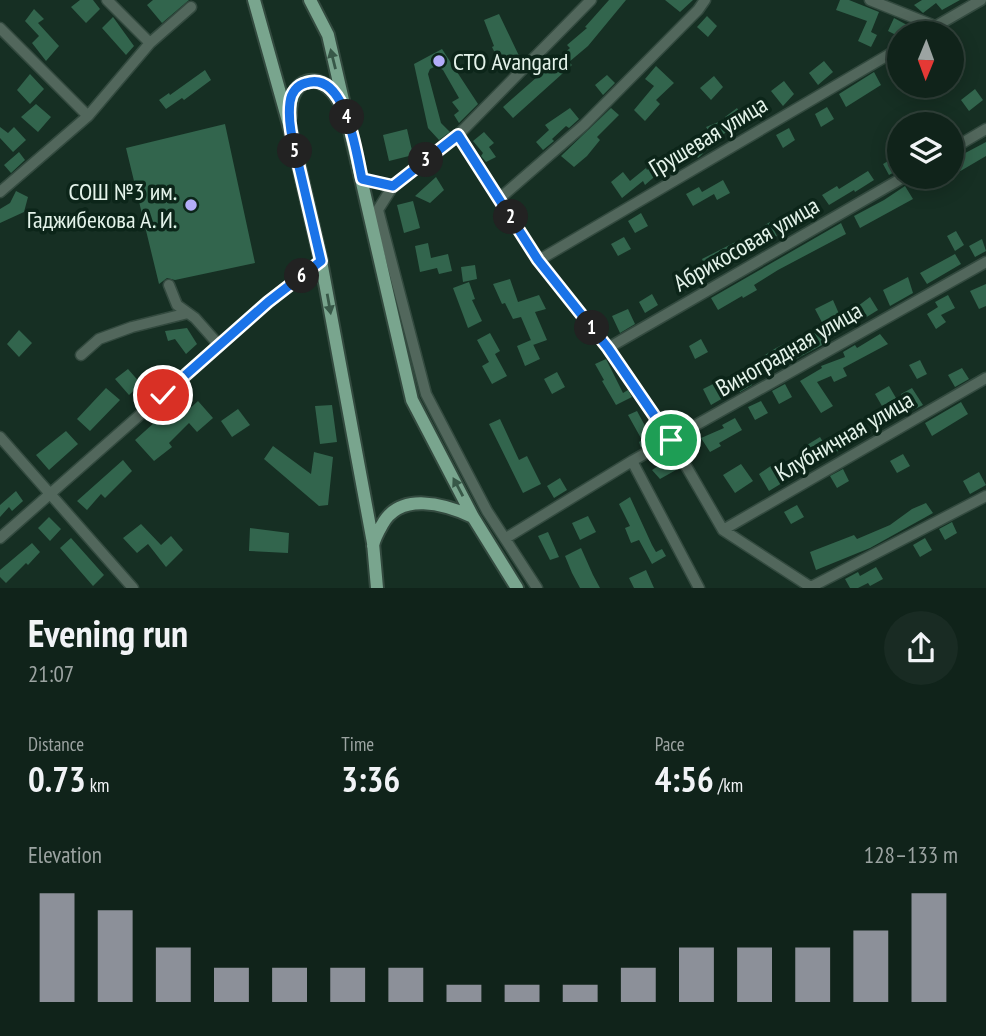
<!DOCTYPE html>
<html lang="en">
<head>
<meta charset="utf-8">
<style>
	body { margin:0; font-family:"PT Sans Narrow",sans-serif; background:#192b23; color:#f1f3f6; height:100vh; display:flex; flex-direction:column; font-size:26px; white-space:nowrap }
	* { box-sizing:border-box; margin:0 }
	p { font-size:23px; color:#9ca4a2 }
	.icon { flex:none; width:38px; height:38px; fill:none; stroke:currentColor; stroke-width:2; stroke-linecap:round; stroke-linejoin:round }
	.map { position:relative; height:588px; overflow:hidden }
	.drawer { display:flex; flex-direction:column; background:#10231a; flex:1 }
	.drawer>* { flex:none }
	.needle { width:46px; rotate:181deg }
	.buttons { position:absolute; left:887px; top:21px; display:grid; gap:14px }
	.buttons a { display:grid; place-items:center; width:77px; height:77px; border-radius:50%; background:#10231a; box-shadow:0 4px 18px #0003,0 0 0 2px #304039; font-size:35px }
	.pin { position:absolute; display:grid; place-items:center; width:60px; height:60px; color:#fff; margin:-30px; border:4px solid #fff; border-radius:50%; box-shadow:0 2px 7px #0007 }
	.km { position:absolute; width:35px; height:35px; margin:-18px; border-radius:50%; background:#222; color:#fff; font-size:19px; line-height:35px; text-align:center }
	.round { display:grid; place-items:center; flex:none; width:74px; height:74px; border-radius:37px; background:#192b23 }
	.summary { display:flex; align-items:center; justify-content:space-between; height:119px; padding:0 28px }
	h1 { font-size:38px; font-weight:700; line-height:52px }
	.stats { display:grid; grid-template-columns:repeat(3,1fr); gap:10px; height:119px; padding:7px 28px }
	.stats div { display:grid; align-content:center }
	.stats b { font-size:35px; font-weight:700 }
	.stats small { font-size:19px; font-weight:400 }
	.stats p { font-size:19px }
	.chart { height:196px; padding:14px 28px }
	.chart p { display:flex; justify-content:space-between }
	.chart svg { width:100%; height:126px; margin-top:7px; stroke:#8c9099; stroke-width:6 }
	.map>svg:first-child { display:block }
	.building { fill:#32654d }
	.lines { fill:none; stroke-linecap:round; stroke-linejoin:round }
	.minor-casing { stroke:#334a3f; stroke-width:13 }
	.major-casing { stroke:#334a3f; stroke-width:16 }
	.minor { stroke:#52675c; stroke-width:10 }
	.major { stroke:#79a58e; stroke-width:12 }
	.oneway { fill:#385848 }
	.route-casing { stroke:#fff; stroke-width:14 }
	.route { stroke:#1a73e8; stroke-width:9 }
	.poi-dot { fill:#b3adf9; stroke:#0c2519; stroke-width:2.5 }
	.labels { text-anchor:middle; dominant-baseline:central; stroke-width:7; stroke-linejoin:round; paint-order:stroke }
	.poi-label { font-size:24px; fill:#e4f3ea; stroke:#0c2519; text-anchor:start }
	.street-label { font-size:24px; fill:#e4f3ea; stroke:#0c2519 }
</style>
</head>
<body>
<div class="map">
<svg width="986" height="588" viewBox="0 0 986 588">
	<rect width="100%" height="100%" fill="#162f23"/>
	<path class="building" d="M80 0H93L100 9 86 23 71 7Z
		M153 0H189L162 23 147 5Z
		M609 0H626L588 46 569 62 572 65 513 118 503 107 570 48 567 45 587 28 585 27Z
		M665 0H693L680 12Z
		M840 0H849L879 12 871 32 877 35 871 47 858 41 867 21 836 10Z
		M922 0H960L942 10 936 3 923 13 914 5Z
		M34 9 44 19 38 23 59 46 46 61 32 43 39 36 25 21Z
		M499 14 521 60 514 68 504 72 492 47 494 46 484 20Z
		M707 16 717 26 708 37 697 27Z
		M113 17 134 46 126 55 102 28Z
		M894 18 907 25 903 33H900V37L888 31Z
		M442 49 478 104 459 123 454 115 459 111 452 102 459 98 443 70 436 66 430 69 428 74 441 123 450 132 439 140 428 128 414 64Z
		M824 61 833 72 818 85 809 73Z
		M656 66 674 83 656 100 660 104 645 121 634 110 654 86 645 79Z
		M205 70 211 80 184 100 182 98 166 109 159 100 169 93 170 95Z
		M874 72 881 85 846 107 839 94Z
		M30 74 44 89 30 104 17 90Z
		M607 75 615 83 603 95 595 85Z
		M714 76 723 87 711 100 700 88Z
		M784 81 794 94 783 106 771 91Z
		M975 89 983 100 969 111 961 100Z
		M36 104 51 117 38 132 21 117Z
		M827 107 834 119 821 127 815 114Z
		M570 108 579 119 569 128 566 126 552 139 554 141 543 150 536 142 549 130 545 125Z
		M611 108 619 115 597 137 600 140 587 156 574 167 561 156Z
		M737 108 744 120 715 140 706 127 726 119 725 117Z
		M225 124 255 263 175 280 167 278 159 284 126 148Z
		M0 127 8 133 14 127 26 140 13 152 0 138Z
		M789 128 795 140 783 148 776 135Z
		M407 129 413 155 389 161 383 135Z
		M484 132 494 143 489 147 496 157 486 162 481 156 483 153 473 141Z
		M698 140 708 149 698 158 690 147Z
		M986 142V156L952 176V160Z
		M674 150 683 161 673 167 671 164 662 173 661 171 645 185 643 181 622 198 611 182 623 172 630 181 646 168 647 170 660 157 662 159Z
		M19 152 25 160 11 173 4 165Z
		M900 154V169L889 175 883 164Z
		M868 171 874 180 855 192 854 190 829 205 822 195 837 186 839 189Z
		M436 177 444 190 430 203 415 196Z
		M919 177H949L927 189Z
		M723 180 730 193 717 200 714 194 693 206 686 194 699 187 702 192Z
		M905 186 913 199 860 228 854 216 884 200Z
		M16 191 28 197 24 212 0 223V209L10 203Z
		M413 201 420 228 404 233 397 205Z
		M808 201H811L815 209 794 220 789 212Z
		M641 213 648 226 635 233 628 221Z
		M770 222 777 236 706 268 702 259 761 229 760 228Z
		M841 223 846 234 778 270 754 285 757 290 743 298 742 296 718 310 711 298Z
		M956 231 964 245 955 251 947 236Z
		M624 237 631 249 618 256 611 244Z
		M982 239 986 251 975 257 969 246Z
		M428 243 431 258 448 254 452 271 439 274 437 268 420 272 415 246Z
		M955 254 961 264 927 284 920 273Z
		M475 265 477 279 463 282 461 267Z
		M700 268 707 280 695 286 689 273Z
		M908 277 913 293 890 306 883 290Z
		M510 279 518 302 539 295 546 309 535 312 547 340 533 345 521 317 513 319 505 303 502 304 493 284Z
		M469 282 475 299 472 300 482 321 468 328 453 288Z
		M986 284V306L979 309 970 291Z
		M652 294 658 305 645 313 639 302Z
		M948 295 955 308 941 315 946 322 936 329 927 314 938 307 935 302Z
		M870 297 878 310 865 318 858 306Z
		M833 300 843 323 827 332 815 309Z
		M628 309 635 324 620 333 612 316Z
		M187 328 197 344 186 354 175 339 168 341 165 331Z
		M19 330 32 343 19 357 7 344Z
		M818 331 824 344 764 376 762 373 750 380 752 385 740 392 731 376 742 370 745 374 759 365 756 361 776 348 792 340 794 344Z
		M490 333 500 351 495 354 507 376 492 384 482 366 489 362 477 340Z
		M880 334 888 344 843 368 847 376 834 382 831 376 817 382 833 406 821 413 800 381 822 368 821 366 845 357 843 352 855 345 857 348Z
		M701 339 708 352 695 359 689 346Z
		M531 340 540 359 525 366 517 346Z
		M606 359 623 393 628 390 632 397 616 405 602 381 604 380 595 364Z
		M920 360 927 374 917 379 909 365Z
		M962 368 969 379 955 387 948 375Z
		M128 369 141 384 129 395 115 379Z
		M557 372 565 387 552 394 544 379Z
		M715 383 723 398 711 405 703 389Z
		M785 384 792 397 779 404 772 391Z
		M889 386 896 398 882 406 875 394Z
		M106 388 120 400 90 431 77 419Z
		M912 388 923 405 909 412 901 394Z
		M198 401 213 418 197 432 189 423 169 443 172 447 154 461 135 440 165 413 174 423Z
		M761 401 768 413 755 420 748 407Z
		M961 402 968 414 932 436 925 423Z
		M332 405 337 442 320 444 315 406Z
		M238 409 250 425 232 437 221 421Z
		M637 411 650 435 656 432 659 437 641 448 639 442 642 440 628 415Z
		M735 418 742 430 719 443 721 446 710 452 701 438 724 428 722 425Z
		M500 419 519 460 527 456 541 484 523 493 489 424Z
		M851 428 858 440 816 463 807 445 820 437 823 442Z
		M66 431 78 444 49 470 36 455Z
		M273 446 311 474 314 452 333 457 328 505 319 506 264 459Z
		M903 454 910 466 897 473 890 461Z
		M123 460 132 471 105 498 101 494 87 510 77 501Z
		M666 461 673 463 676 470 660 479 652 470Z
		M775 463 787 480 769 491 759 474Z
		M741 464 753 481 735 493 723 475Z
		M843 469 849 481 837 488 830 476Z
		M979 472 986 485 970 494 963 481Z
		M560 478 567 490 554 498 547 486Z
		M16 491 23 501 12 511 9 507 0 517V505Z
		M630 497 652 545 656 552 662 549 666 556 652 564 639 540 631 543 625 528 630 526 619 504Z
		M926 503 933 513 870 548 816 570 810 552 854 535 857 539 890 525 912 509Z
		M797 505 804 517 791 524 784 512Z
		M588 516 596 532 580 540 572 523Z
		M49 517 61 529 50 541 38 528Z
		M952 522 957 533 945 540 939 529Z
		M141 524 161 545 171 536 183 550 166 567 148 544 137 553 123 538Z
		M250 528 289 533 288 553 249 551Z
		M548 532 559 557 550 560 538 536Z
		M71 538 104 575 93 586 60 548Z
		M925 538 932 550 920 557 913 545Z
		M32 543 40 552 28 565 26 563 6 583 0 577V570Z
		M581 548 593 575 600 588H580L572 573 565 556Z
		M876 567 883 579 870 586 868 583 858 588H850L845 579 858 572 860 576Z
		M646 570 654 588H634L629 578Z"/>
	<g class="lines">
		<defs>
			<path id="minor" d="M107 0 150 43
				M870 0 935 26
				M0 28 88 116
				M924 33 981 0
				M458 135 539 260 608 348 671 440 723 530 812 588
				M952 149 986 129
				M362 179 393 186
				M0 192 88 116 150 43 191 7
				M499 199 584 125 698 10 705 0
				M378 210 426 394 487 511 537 588
				M374 216 393 186 458 135 591 0
				M539 260 900 48
				M169 285 177 305 195 318 219 345
				M608 348 904 177
				M81 355 99 339 132 327 188 313
				M0 437 133 588
				M632 461 699 588
				M723 530 986 378
				M0 538 268 302 321 261
				M506 538 632 461 986 262
				M811 587 986 496"/>
			<path id="major" d="M254 0 291 132 321 261 373 543 377 588
				M310 0 328 35 412 400 473 517 517 588
				M290 116C289 77 320 68 339 101
				M373 546C374 539 378 532 382 525 400 491 445 504 473 517"/>
		</defs>
		<use href="#minor" class="minor-casing"/>
		<use href="#major" class="major-casing"/>
		<use href="#minor" class="minor"/>
		<use href="#major" class="major"/>
	</g>
	<defs><path id="oneway-solid" d="M-6-.8H1V-3.2L6.5 0L1 3.2V.8H-6Z" transform="scale(1.75)"/></defs>
	<g class="oneway">
		<use href="#oneway-solid" transform="translate(333 59) rotate(-104)"/>
		<use href="#oneway-solid" transform="translate(329 304) rotate(80)"/>
		<use href="#oneway-solid" transform="translate(458 487) rotate(-118)"/>
	</g>
	<g class="lines">
		<defs>
			<path id="route" d="M163 395 268 302 321 261C314 231 307 201 300 171 295 149 287 125 290 102 291 93 297 85 306 83 346 70 356 153 362 179L393 186 458 135 538 260 608 348 671 440"/>
		</defs>
		<use href="#route" class="route-casing"/>
		<use href="#route" class="route"/>
	</g>
	<g class="poi-dot">
		<circle cx="439" cy="61" r="7"/>
		<circle cx="191" cy="205" r="7"/>
	</g>
	<g class="labels">
		<g class="poi-label">
			<text x="453" y="61">СТО Avangard</text>
			<text x="177" y="191" text-anchor="end">СОШ №3 им.<tspan x="177" dy="28">Гаджибекова А. И.</tspan></text>
		</g>
		<g class="street-label">
			<text transform="translate(708 136) rotate(-31)">Грушевая улица</text>
			<text transform="translate(746 244) rotate(-30)">Абрикосовая улица</text>
			<text transform="translate(789 349) rotate(-30)">Виноградная улица</text>
			<text transform="translate(844 436) rotate(-30)">Клубничная улица</text>
		</g>
	</g>
</svg>
<div class="buttons">
<a><svg class="needle" viewBox="-14 -14 28 28"><path d="M0-13l5 13h-10z" fill="#e53935"/><path d="M0 13l5-13h-10z" fill="#9ca4a2"/></svg></a>
<a><svg class="icon" aria-label="layers" viewBox="0 0 24 24"><path d="M12 4l9 5-9 5-9-5zM3 14l9 5 9-5"/></svg></a>
</div>
<div class="pin" style="left:671px;top:440px;background:#1e9e55"><svg class="icon" aria-label="arrive" viewBox="0 0 24 24"><path d="M6 21V4h12l-3 4 3 4H6"/></svg></div>
<div class="pin" style="left:163px;top:395px;background:#d93025"><svg class="icon" aria-label="check" viewBox="0 0 24 24"><path d="M5 12l5 5 9-10"/></svg></div>
<b class="km" style="left:592px;top:328px">1</b>
<b class="km" style="left:511px;top:217px">2</b>
<b class="km" style="left:426px;top:160px">3</b>
<b class="km" style="left:347px;top:117px">4</b>
<b class="km" style="left:295px;top:151px">5</b>
<b class="km" style="left:302px;top:276px">6</b>
</div>
<section class="drawer">
<div class="summary"><div><h1>Evening run</h1><p>21:07</p></div><a class="round"><svg class="icon" aria-label="share" viewBox="0 0 24 24"><path d="M12 15V3M7 8l5-5 5 5M5 13v7h14v-7"/></svg></a></div>
<div class="stats">
<div><p>Distance</p><b>0.73<small> km</small></b></div>
<div><p>Time</p><b>3:36</b></div>
<div><p>Pace</p><b>4:56<small> /km</small></b></div>
</div>
<div class="chart"><p><span>Elevation</span>128–133 m</p>
<svg viewBox="0 0 160 44" preserveAspectRatio="none"><path d="M5 44V6M15 44V12M25 44V25M35 44V32M45 44V32M55 44V32M65 44V32M75 44V38M85 44V38M95 44V38M105 44V32M115 44V25M125 44V25M135 44V25M145 44V19M155 44V6"/></svg>
</div>
</section>
</body>
</html>
